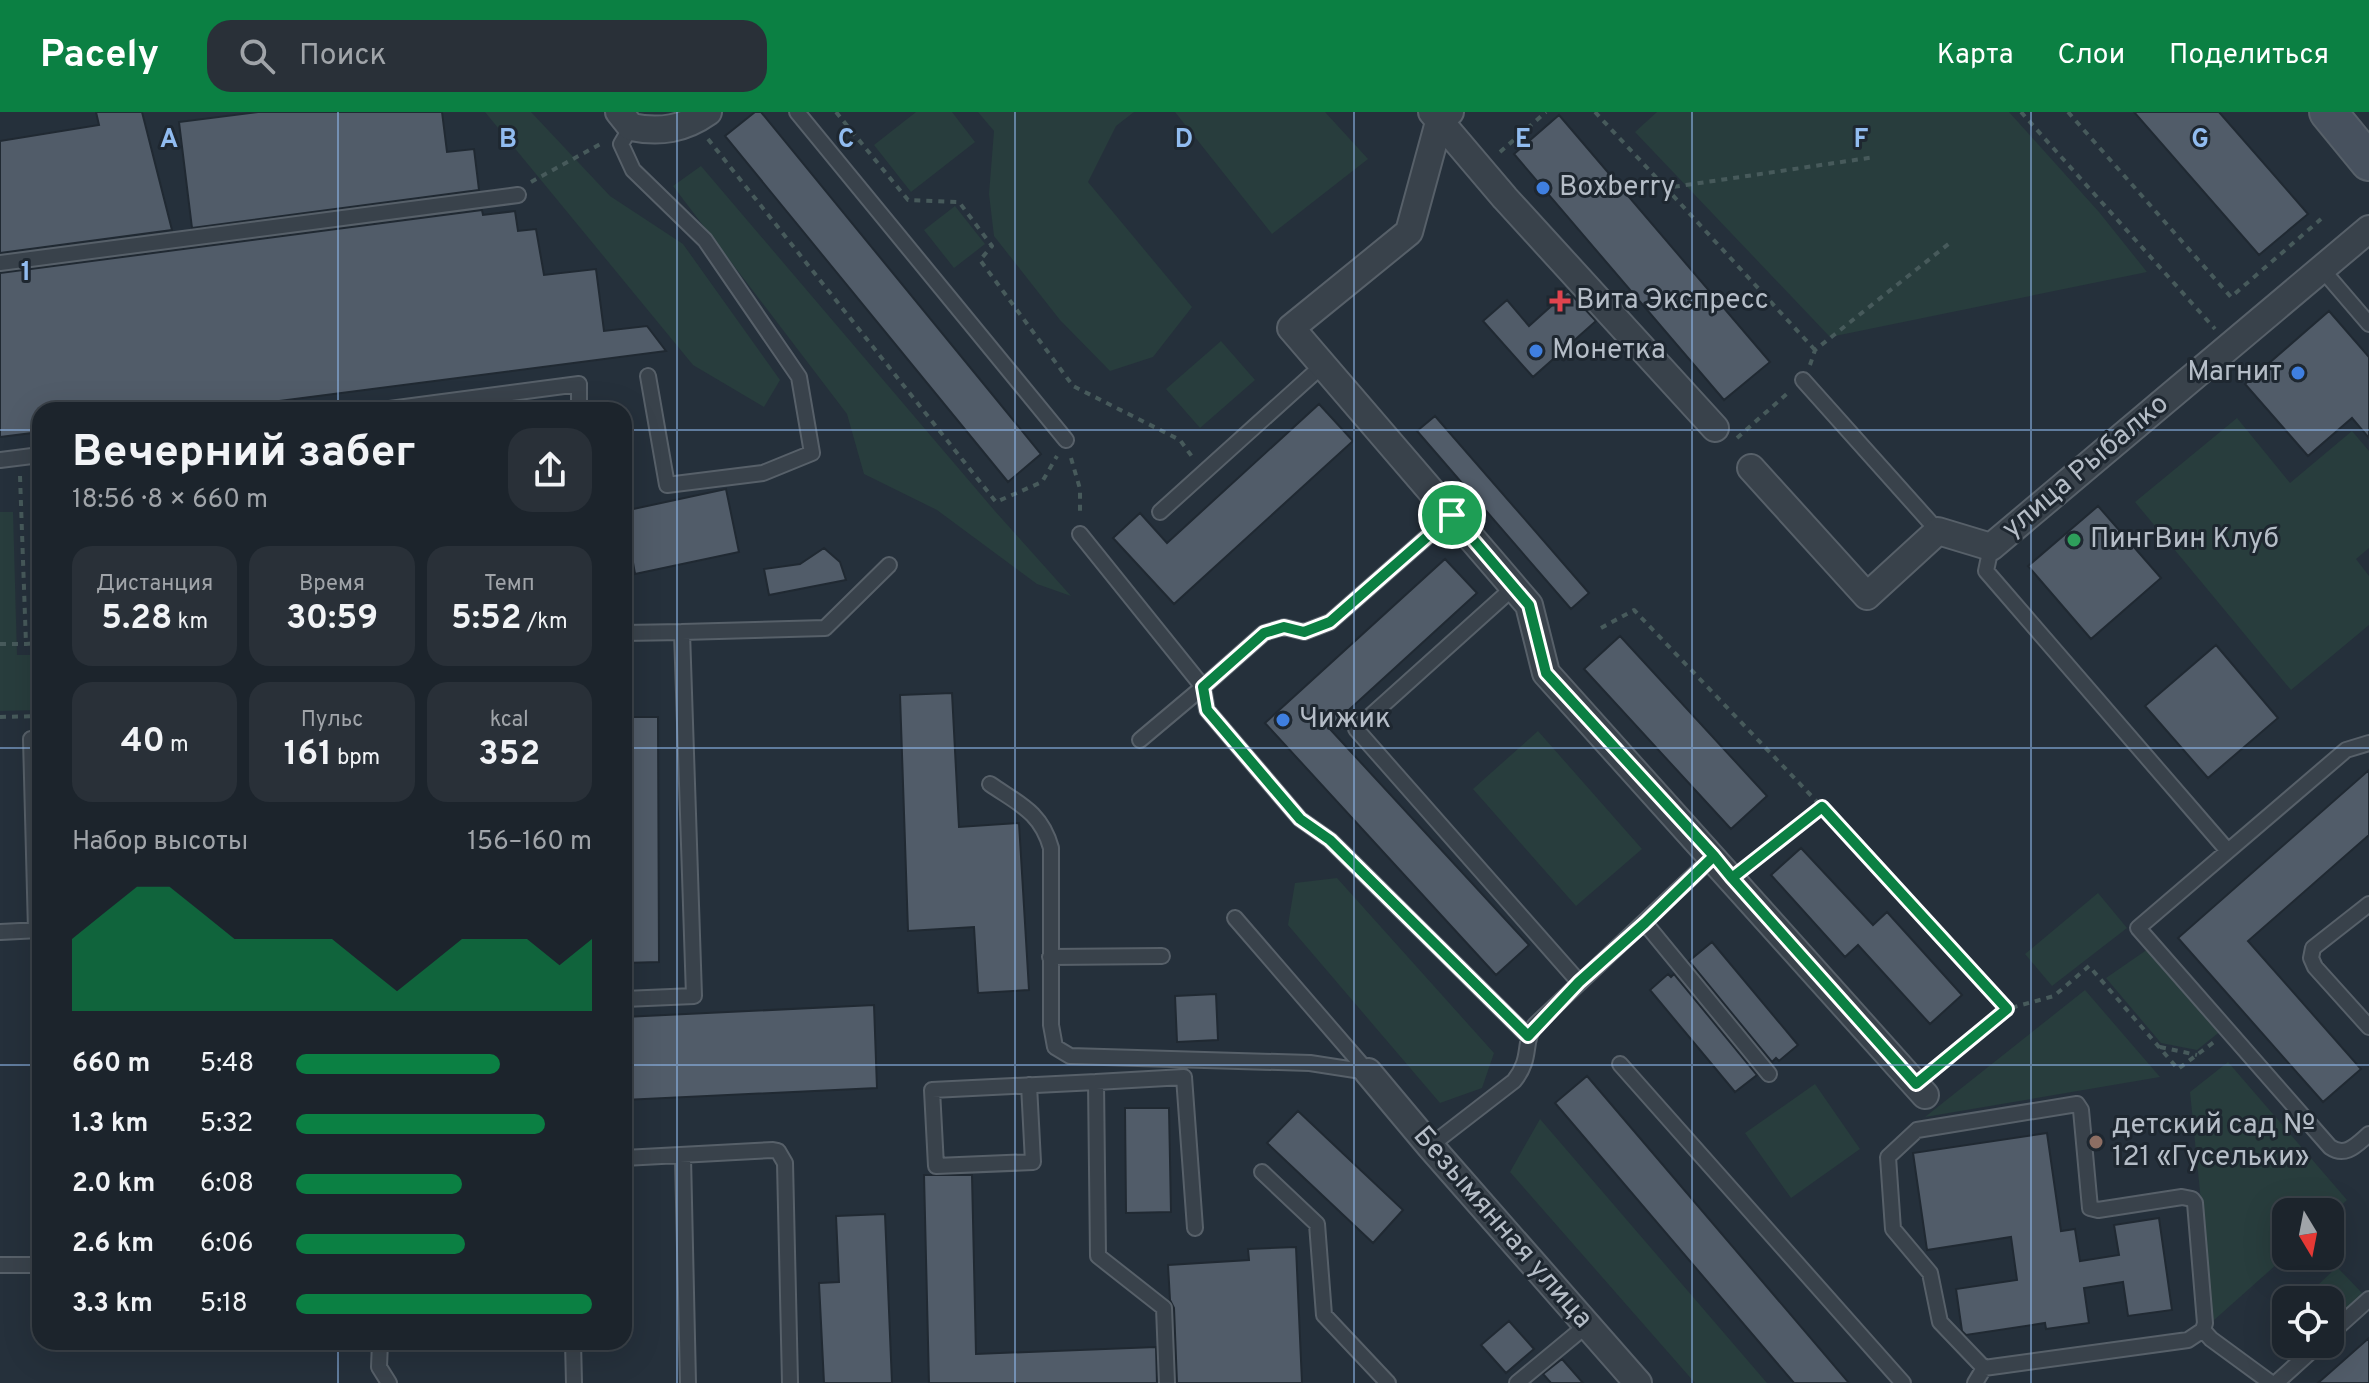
<!DOCTYPE html>
<html lang="ru">
<head>
<meta charset="utf-8">
<style>
	body { margin:0; font-family:Overpass,sans-serif; background:#293038; color:#f1f3f6; height:100vh; display:flex; flex-direction:column; font-size:30px; white-space:nowrap }
	* { box-sizing:border-box; margin:0 }
	p { font-size:26px; color:#a0a4a9 }
	.icon { flex:none; width:44px; height:44px; fill:none; stroke:currentColor; stroke-width:2; stroke-linecap:round; stroke-linejoin:round }
	.map { position:relative; flex:1; overflow:hidden }
	.sheet { position:absolute; left:32px; top:290px; width:600px; height:948px; display:flex; flex-direction:column; background:#1c242c; border-radius:24px; box-shadow:0 8px 32px #0002,0 0 0 2px #3a4148 }
	.sheet>* { flex:none }
	.needle { width:52px; rotate:170deg }
	.tools { position:absolute; left:2272px; top:1086px; display:grid; gap:16px }
	.tools a { display:grid; place-items:center; width:72px; height:72px; border-radius:16px; background:#1c242c; box-shadow:0 8px 32px #0002,0 0 0 2px #3a4148; font-size:40px }
	.pin { position:absolute; display:grid; place-items:center; width:68px; height:68px; color:#fff; margin:-34px; border:4px solid #fff; border-radius:50%; box-shadow:0 2px 8px #0007 }
	.round { display:grid; place-items:center; flex:none; width:84px; height:84px; border-radius:24px; background:#293038 }
	.headline { display:flex; align-items:center; justify-content:space-between; height:136px; padding:0 40px }
	h1 { font-size:44px; font-weight:700; line-height:60px }
	.metrics { display:grid; grid-template-columns:repeat(3,1fr); gap:12px; height:136px; padding:8px 40px }
	.metrics div { display:grid; align-content:center; border-radius:20px; background:#293038; text-align:center }
	.metrics b { font-size:34px; font-weight:700 }
	.metrics small { font-size:22px; font-weight:400 }
	.metrics p { font-size:22px }
	.chart { height:224px; padding:16px 40px }
	.chart p { display:flex; justify-content:space-between }
	.chart svg { width:100%; height:144px; margin-top:8px; fill:#0b8043; opacity:.7 }
	ul { padding:0 40px; list-style:none; font-size:26px }
	li { display:grid; grid-template-columns:128px 96px 1fr; align-items:center; height:60px }
	li i { height:20px; border-radius:10px; background:#0b8043 }
	header { display:flex; align-items:center; gap:48px; box-sizing:border-box; height:112px; padding:0 40px; background:#0b8043; color:#fff }
	header strong { font-size:38px }
	nav { display:flex; gap:44px; margin-inline-start:auto; font-size:28px }
	.search { width:560px; height:72px; background:#293038; display:flex; align-items:center; gap:20px; box-sizing:border-box; padding:0 28px; border-radius:24px; color:#a0a4a9; font-size:30px }
	.map>svg:first-child { display:block }
	.green { fill:#283d3d }
	.building { fill:#515c69; stroke:#202932; stroke-width:2 }
	.lines { fill:none; stroke-linecap:round; stroke-linejoin:round }
	.lane-casing { stroke:#576069; stroke-width:18 }
	.street-casing { stroke:#576069; stroke-width:30 }
	.secondary-casing { stroke:#576069; stroke-width:40 }
	.path { stroke:#475a5b; stroke-width:4; stroke-dasharray:6 6; stroke-linecap:butt }
	.lane { stroke:#39424b; stroke-width:14 }
	.street { stroke:#39424b; stroke-width:26 }
	.secondary { stroke:#47515e; stroke-width:36 }
	.route-casing { stroke:#fff; stroke-width:16 }
	.route { stroke:#0b8043; stroke-width:10 }
	.grid { fill:none; stroke:#91bcf0; stroke-width:2; stroke-opacity:0.55 }
	.shop-dot { fill:#3f7fe0; stroke:#1e2730; stroke-width:3 }
	.health-dot { fill:#e0444e; stroke:#1e2730; stroke-width:3 }
	.leisure-dot { fill:#2e9e5b; stroke:#1e2730; stroke-width:3 }
	.education-dot { fill:#8d6e63; stroke:#1e2730; stroke-width:3 }
	.labels { text-anchor:middle; dominant-baseline:central; stroke-width:6; stroke-linejoin:round; paint-order:stroke }
	.poi-label { font-size:28px; fill:#b5bdc7; stroke:#1e2730; text-anchor:start }
	.street-label { font-size:28px; fill:#b5bdc7; stroke:#1e2730 }
	.grid-label { font-size:26px; text-anchor:middle; font-weight:bold; fill:#91bcf0; stroke:#1e2730; stroke-width:6; stroke-linejoin:round; paint-order:stroke }
</style>
</head>
<body>
<header>
<strong>Pacely</strong>
<div class="search"><svg class="icon" aria-label="search" viewBox="0 0 24 24"><circle cx="10" cy="10" r="6"/><path d="M15 15l6 6"/></svg>Поиск</div>
<nav><a>Карта</a><a>Слои</a><a>Поделиться</a></nav>
</header>
<div class="map">
<svg width="2369" height="1271" viewBox="0 0 2369 1271">
	<rect width="100%" height="100%" fill="#25303b"/>
	<path class="green" d="M485 0H531L610 84 683 132 780 268 764 295 693 253Z
		M916 0H952L975 30 911 80 874 33Z
		M978 0H1134L1116 14 1088 70 1192 195 1153 245 1110 259 1060 208 994 124 989 82 994 19Z
		M1175 0H1325L1368 47 1272 122Z
		M1657 0H2009L2099 100 2147 160 1830 225 1635 20Z
		M701 54 994 398 1071 484 1037 472 937 398 864 362 847 302 673 74Z
		M955 94 985 132 954 156 924 118Z
		M1221 229 1255 268 1200 316 1166 277Z
		M2237 306 2290 371 2352 319 2369 339V436L2356 447 2369 464V513L2291 578 2135 390Z
		M0 400H13L17 543H40V598L0 599Z
		M1538 619 1642 737 1576 794 1473 677Z
		M1337 766 1494 941 1482 976 1440 991 1288 813 1295 771Z
		M2098 781 2127 816 2052 874 2025 842Z
		M2148 837 2222 918 2197 938 2161 931 2106 866Z
		M2085 878 2160 965 1925 1005Z
		M2228 950 2347 1088 2330 1104V1100H2286V1144L2213 1209 2190 980Z
		M1815 972 1860 1037 1791 1086 1745 1021Z
		M1540 1007 1767 1271H1695L1510 1060Z
		M2337 1155 2363 1182 2330 1211V1188H2302Z"/>
	<path class="building" d="M96 0H142L172 118 0 141V29L99 13Z
		M258 0H442L447 40 474 37 479 78 192 116 179 10Z
		M755 0H761L1041 342 1008 370 725 24Z
		M2134 0H2219L2308 102 2259 143Z
		M1559 3 1770 250 1724 288 1514 42Z
		M482 98 483 103 515 99 518 119 536 117 544 163 596 157 604 219 647 214 666 239 210 298H40V320L0 325V161Z
		M1568 179 1596 209 1533 265 1483 209 1507 188 1529 214Z
		M2329 199 2369 245V326L2352 306 2308 344 2245 272Z
		M1319 292 1353 329 1174 492 1113 426 1140 401 1167 431Z
		M1435 304 1589 481 1571 497 1417 319Z
		M726 377 739 440 635 462 624 399Z
		M2098 394 2161 466 2091 527 2028 454Z
		M824 436 840 450 846 468 769 483 764 457 800 452Z
		M1445 447 1477 481 1329 616 1529 833 1496 863 1265 611Z
		M1620 524 1767 684 1731 717 1584 557Z
		M2216 533 2278 606 2208 666 2145 594Z
		M952 581 959 715 1019 711 1029 878 978 881 974 815 908 819 900 583Z
		M624 605H658L659 850 624 851Z
		M2369 658V723L2248 829 2361 957 2323 990 2178 826Z
		M1801 736 1873 813 1887 800 1962 883 1930 912 1858 833 1845 845 1771 763Z
		M1712 830 1798 933 1779 949 1776 946 1772 950 1689 849Z
		M1668 862 1671 865 1674 862 1757 963 1735 980 1650 878Z
		M1216 882 1218 928 1177 930 1175 884Z
		M874 893 877 976 624 988V905Z
		M1587 964 1849 1271H1794L1555 991Z
		M1125 996H1169L1171 1100 1126 1101Z
		M1298 999 1403 1098 1373 1131 1267 1031Z
		M2047 1021 2061 1119 2075 1117 2080 1149 2119 1143 2114 1113 2159 1106 2172 1198 2128 1204 2123 1170 2084 1176 2089 1211 2046 1217 2045 1211 1966 1223 1962 1219 1956 1177 2017 1168 2011 1125 1927 1138 1913 1041Z
		M924 1063H972L976 1242 1156 1235 1157 1271H929Z
		M885 1102 892 1271H824L819 1171 839 1170 836 1104Z
		M1296 1135 1302 1271H1177L1174 1196 1170 1188 1168 1153 1249 1148 1248 1137Z
		M1509 1209 1534 1237 1506 1261 1481 1233Z
		M2369 1226V1271H2318Z
		M1562 1247 1583 1271H1551L1543 1262Z"/>
	<g class="lines">
		<defs>
			<path id="lane" d="M797 0 1066 328
				M631 15 621 32 633 58 705 128 799 265 812 341 763 361 667 373 648 264
				M0 151 518 83
				M2321 156 2369 212
				M1803 268 1938 419
				M382 298 579 272V298
				M0 348 40 343
				M1160 400 1323 253
				M1452 403 1330 510 1304 520 1284 515 1264 521 1203 575 1207 598 1300 707 1330 728 1528 924
				M1080 422 1203 575 1140 628
				M1991 435 1986 459 2228 739
				M1514 475 1356 617 1579 870
				M682 520 825 516 889 453
				M624 521 682 520 694 884 624 887
				M2369 631 2346 638 2138 816 2330 1035C2346 1046 2357 1032 2369 1022
				M990 672C1019 692 1041 700 1051 736V913L1055 935 1070 944 1310 951 1368 960
				M2369 792 2313 836 2311 846 2315 855 2369 915
				M1235 806 1368 960
				M1645 811 1769 962
				M36 818 31 627 40 626
				M0 820 40 818
				M1050 845 1162 844
				M1620 952 1903 1271
				M1029 973 1033 1050 936 1054 932 978 1096 970
				M2077 992 2081 998 2090 1096 2098 1098 2182 1085 2192 1087 2195 1091 2205 1211 2203 1218 2188 1228 1984 1256 1940 1210 1930 1161 1893 1117 1888 1045 1917 1018Z
				M1430 1034 1514 969C1533 945 1522 932 1535 913L1714 744
				M683 1045 688 1271
				M624 1046 773 1038 778 1039 785 1051 790 1271
				M1262 1060 1317 1112 1324 1203 1388 1271
				M0 1153H40
				M2203 1218 2211 1227 2271 1271
				M2330 1222 2369 1187
				M380 1230 379 1255 389 1271
				M573 1230 574 1271
				M1167 1271 1164 1196 1098 1144 1096 970 1184 965 1195 1116
				M1517 1271 1587 1213
				M1975 1271 1984 1256
				M2276 1271 2319 1232"/>
			<path id="street" d="M619 0 631 15C660 21 684 17 708 0
				M1432 0 1505 86 1715 316
				M1450 0 1439 10 1409 120 1291 216 1529 493 1546 561 1925 983
				M1751 356 1867 484 1938 419 1991 435 2369 117
				M1368 960 1430 1034 1638 1271"/>
			<path id="secondary" d="M2328 0 2369 50"/>
		</defs>
		<use href="#lane" class="lane-casing"/>
		<use href="#street" class="street-casing"/>
		<use href="#secondary" class="secondary-casing"/>
		<path class="path" d="M836 0 908 88 959 90 992 134 980 148 1073 274 1180 328 1193 346
			M1595 0 1666 76
			M2021 0 2215 217
			M2068 0 2231 185 2321 107
			M708 27 996 390 1042 370 1057 344
			M1500 40 1546 0
			M531 70 604 30
			M1815 238 1666 76 1875 45
			M1810 253 1815 238 1951 130
			M1737 326 1790 279
			M1071 346 1080 377V404
			M20 364 26 532 40 531
			M1601 516 1634 498 1822 695
			M0 532H26
			M0 605 40 604
			M1749 753 1822 695 2007 897 2054 884 2089 854 2178 957 2214 930
			M2160 935 2197 943
			M1935 957 2007 897"/>
		<use href="#lane" class="lane"/>
		<use href="#street" class="street"/>
		<use href="#secondary" class="secondary"/>
	</g>
	<g class="lines">
		<defs>
			<path id="route" d="M1452 403 1529 493 1546 561 1714 744 1732 766 1822 695 2007 897 1916 972 1732 766 1714 744 1645 811 1579 870 1528 924 1330 728 1300 707 1207 598 1203 575 1264 521 1284 515 1304 520 1330 510 1452 403"/>
		</defs>
		<use href="#route" class="route-casing"/>
		<use href="#route" class="route"/>
	</g>
	<path class="grid" d="M338 0V298M677 0V1271M1015 0V1271M1354 0V1271M1692 0V1271M2031 0V1271M0 318H40M624 318H2369M0 636H40M624 636H2369M0 953H40M624 953H2369M338 1230V1271"/>
	<g class="shop-dot">
		<circle cx="1543" cy="76" r="8"/>
		<circle cx="1536" cy="239" r="8"/>
		<circle cx="2298" cy="261" r="8"/>
		<circle cx="1283" cy="608" r="8"/>
	</g>
	<path class="health-dot" d="M1556 177h8v8h8v8h-8v8h-8v-8h-8v-8h8z"/>
	<circle class="leisure-dot" cx="2074" cy="428" r="8"/>
	<circle class="education-dot" cx="2096" cy="1030" r="8"/>
	<g class="labels">
		<g class="poi-label">
			<text x="1559" y="76">Boxberry</text>
			<text x="1576" y="189">Вита Экспресс</text>
			<text x="1552" y="239">Монетка</text>
			<text x="2282" y="261" text-anchor="end">Магнит</text>
			<text x="2090" y="428">ПингВин Клуб</text>
			<text x="1299" y="608">Чижик</text>
			<text x="2112" y="1014">детский сад №<tspan x="2112" dy="32">121 «Гусельки»</tspan></text>
		</g>
		<g class="street-label">
			<text transform="translate(2086 355) rotate(-40)">улица Рыбалко</text>
			<text transform="translate(1502 1116) rotate(49)">Безымянная улица</text>
		</g>
	</g>
	<g class="grid-label">
		<text x="169" y="35">A</text>
		<text x="508" y="35">B</text>
		<text x="846" y="35">C</text>
		<text x="1184" y="35">D</text>
		<text x="1523" y="35">E</text>
		<text x="1861" y="35">F</text>
		<text x="2200" y="35">G</text>
		<text x="26" y="168">1</text>
	</g>
</svg>
<div class="tools">
<a><svg class="needle" viewBox="-14 -14 28 28"><path d="M0-13l5 13h-10z" fill="#e53935"/><path d="M0 13l5-13h-10z" fill="#a0a4a9"/></svg></a>
<a><svg class="icon" aria-label="locate" viewBox="0 0 24 24"><circle cx="12" cy="12" r="6"/><path d="M12 2v4M12 18v4M2 12h4M18 12h4"/></svg></a>
</div>
<div class="pin" style="left:1452px;top:403px;background:#1e9e55"><svg class="icon" aria-label="arrive" viewBox="0 0 24 24"><path d="M6 21V4h12l-3 4 3 4H6"/></svg></div>
<section class="sheet">
<div class="headline"><div><h1>Вечерний забег</h1><p>18:56 · 8 × 660 m</p></div><a class="round"><svg class="icon" aria-label="share" viewBox="0 0 24 24"><path d="M12 15V3M7 8l5-5 5 5M5 13v7h14v-7"/></svg></a></div>
<div class="metrics">
<div><p>Дистанция</p><b>5.28<small> km</small></b></div>
<div><p>Время</p><b>30:59</b></div>
<div><p>Темп</p><b>5:52<small> /km</small></b></div>
</div>
<div class="metrics">
<div><b>40<small> m</small></b></div>
<div><p>Пульс</p><b>161<small> bpm</small></b></div>
<div><p>kcal</p><b>352</b></div>
</div>
<div class="chart"><p><span>Набор высоты</span>156–160 m</p>
<svg viewBox="0 0 160 44" preserveAspectRatio="none"><path d="M0 44V22L10 14L20 6L30 6L40 14L50 22L60 22L70 22L80 22L90 30L100 38L110 30L120 22L130 22L140 22L150 30L160 22V44z"/></svg>
</div>
<ul>
<li><b>660 m</b>5:48<i style="width:69%"></i></li>
<li><b>1.3 km</b>5:32<i style="width:84%"></i></li>
<li><b>2.0 km</b>6:08<i style="width:56%"></i></li>
<li><b>2.6 km</b>6:06<i style="width:57%"></i></li>
<li><b>3.3 km</b>5:18<i style="width:100%"></i></li>
</ul>
</section>
</div>
</body>
</html>
